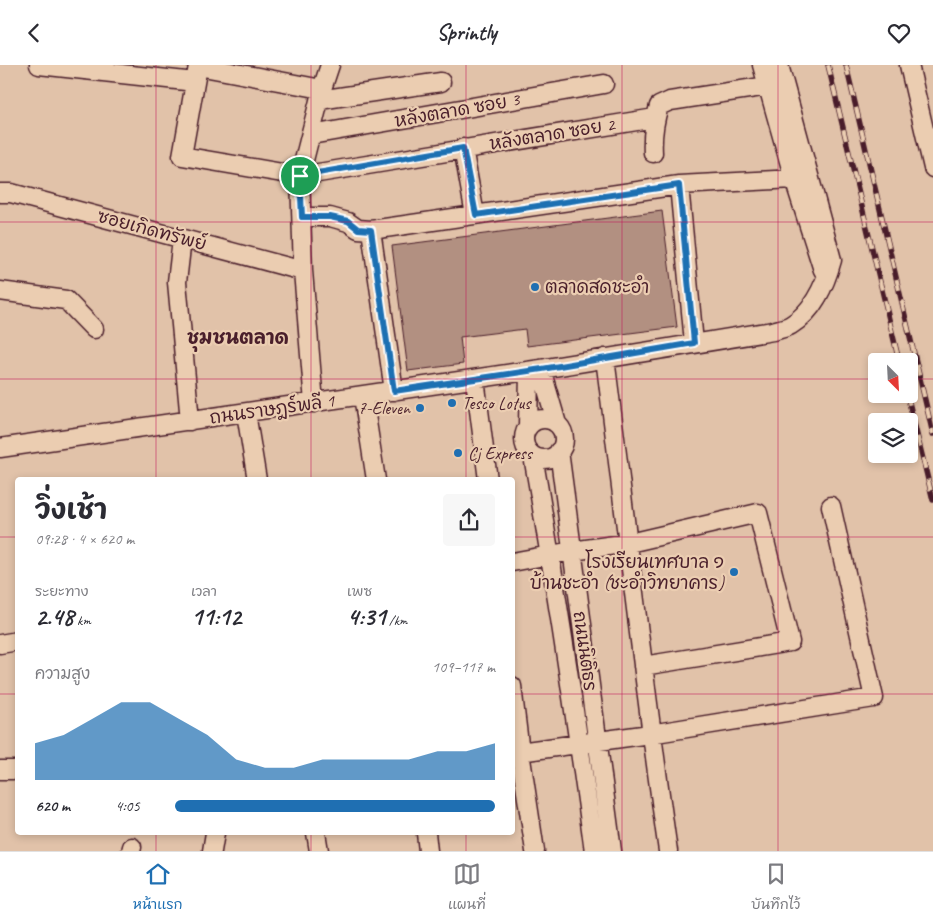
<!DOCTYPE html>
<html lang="th">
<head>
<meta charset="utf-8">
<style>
	body { margin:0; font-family:Caveat,"Playpen Sans Thai",sans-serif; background:#f7f7f7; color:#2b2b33; height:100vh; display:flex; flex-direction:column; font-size:19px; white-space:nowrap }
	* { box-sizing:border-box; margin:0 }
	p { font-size:16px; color:#7c7c81 }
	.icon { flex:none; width:28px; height:28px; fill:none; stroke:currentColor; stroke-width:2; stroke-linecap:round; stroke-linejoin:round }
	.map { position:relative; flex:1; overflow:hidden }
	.panel { position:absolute; left:15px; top:412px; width:500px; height:358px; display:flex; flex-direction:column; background:#fff; border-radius:5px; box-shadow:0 2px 8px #0003 }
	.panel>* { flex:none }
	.needle { width:32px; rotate:156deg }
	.tools { position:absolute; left:868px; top:288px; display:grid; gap:10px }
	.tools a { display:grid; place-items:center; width:50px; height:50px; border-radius:5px; background:#fff; box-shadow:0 2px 8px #0003; font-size:25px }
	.pin { position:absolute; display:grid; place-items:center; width:42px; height:42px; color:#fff; margin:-21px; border:2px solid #fff; border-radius:50%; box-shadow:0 1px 5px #0007 }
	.round { display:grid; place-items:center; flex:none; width:52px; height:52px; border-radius:5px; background:#f7f7f7 }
	.headline { display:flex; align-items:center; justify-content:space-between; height:85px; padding:0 20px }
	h1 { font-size:28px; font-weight:700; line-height:38px }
	.metrics { display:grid; grid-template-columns:repeat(3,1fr); gap:8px; height:85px; padding:5px 20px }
	.metrics div { display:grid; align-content:center }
	.metrics b { font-size:25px; font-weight:700 }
	.metrics small { font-size:14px; font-weight:400 }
	.metrics p { font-size:14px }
	.chart { height:140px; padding:10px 20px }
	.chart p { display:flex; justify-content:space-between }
	.chart svg { width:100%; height:90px; margin-top:5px; fill:#1f6fb2; opacity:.7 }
	ul { padding:0 20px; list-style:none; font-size:16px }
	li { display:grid; grid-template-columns:80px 60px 1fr; align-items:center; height:38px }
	li i { height:12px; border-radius:6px; background:#1f6fb2 }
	header { display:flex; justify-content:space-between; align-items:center; height:65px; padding:0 20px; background:#fff; font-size:22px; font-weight:700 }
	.menu { display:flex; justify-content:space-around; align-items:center; height:70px; border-top:1px solid #e1e1e2; background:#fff; font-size:14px; color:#7c7c81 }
	.menu a { display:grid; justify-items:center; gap:2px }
	.menu .active { color:#1f6fb2 }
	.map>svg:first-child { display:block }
	.building { fill:#b29081; stroke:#4a1f2b }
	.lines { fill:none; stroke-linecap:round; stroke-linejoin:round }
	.minor-casing { stroke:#4a1f2b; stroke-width:21 }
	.minor { stroke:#ebcdb1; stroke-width:18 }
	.rail-casing { stroke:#4a1f2b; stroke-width:5.5 }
	.rail { stroke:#ebcdb1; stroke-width:4; stroke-dasharray:11; stroke-linecap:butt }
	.route-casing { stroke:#fff; stroke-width:10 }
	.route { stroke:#1f6fb2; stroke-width:6 }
	.grid { fill:none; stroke:#c2185b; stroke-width:1; stroke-opacity:0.55 }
	.poi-dot { fill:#1f6fb2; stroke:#ebcdb1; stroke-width:2 }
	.labels { text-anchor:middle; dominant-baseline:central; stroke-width:4.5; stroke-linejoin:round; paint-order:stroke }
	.street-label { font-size:18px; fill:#4a1f2b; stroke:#ebcdb1 }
	.poi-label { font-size:18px; fill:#4a1f2b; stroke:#ebcdb1; text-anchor:start }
	.neighbourhood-label { font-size:19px; font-weight:bold; fill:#4a1f2b; stroke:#ebcdb1 }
</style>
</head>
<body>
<header><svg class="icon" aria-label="back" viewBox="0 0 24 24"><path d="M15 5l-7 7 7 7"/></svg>Sprintly<svg class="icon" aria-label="heart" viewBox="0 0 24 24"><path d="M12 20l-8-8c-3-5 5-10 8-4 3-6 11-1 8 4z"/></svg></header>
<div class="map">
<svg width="933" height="786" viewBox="0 0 933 786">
	<rect width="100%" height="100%" fill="#e1c2a9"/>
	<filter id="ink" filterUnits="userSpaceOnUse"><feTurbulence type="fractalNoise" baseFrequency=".02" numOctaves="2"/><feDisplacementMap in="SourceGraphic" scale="10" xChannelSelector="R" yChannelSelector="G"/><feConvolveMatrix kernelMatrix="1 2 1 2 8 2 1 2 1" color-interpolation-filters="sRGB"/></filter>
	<g filter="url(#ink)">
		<path class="building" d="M662 146 677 262 527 281 525 264 460 272 463 299 408 306 392 181Z"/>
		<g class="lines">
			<defs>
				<path id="minor" d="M39 0 195 17
					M762 0 794 114 823 205
					M909 0 933 103
					M322 24 198 1 182 91 300 111 655 53
					M319 35 441 17
					M311 70 604 19
					M463 83 475 150
					M653 88C652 72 654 57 659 41L670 36 768 21
					M679 120 794 114
					M0 128H11L303 206
					M302 152H330L348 157 358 164 371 165
					M182 174 177 217 190 356
					M0 226 66 235 94 264
					M605 293C626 457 644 622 668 786
					M541 304 557 359
					M475 314 488 415
					M394 326 371 165 679 120 694 278
					M363 331 376 415
					M314 338 303 206 300 111 322 24 330 0
					M246 348 257 415
					M524 374a20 20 0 1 1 40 0a20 20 0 1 1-40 0Z
					M528 362 529 306
					M0 383 541 304 773 266C779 264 786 263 791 260 814 246 825 220 832 195L779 0
					M559 386 612 786
					M533 391C556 522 576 654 594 786
					M512 497 572 486 629 478 758 448 790 577 643 601
					M0 579 18 576
					M512 621 520 687 535 786
					M512 688 650 669 874 633 831 441
					M0 705H18
					M316 768 319 786
					M426 768 428 786
					M131 786 132 782
					M212 786 215 768"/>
			</defs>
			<use href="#minor" class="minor-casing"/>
			<use href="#minor" class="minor"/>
			<defs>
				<path id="rail" d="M828 0 899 296
					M846 0 933 369
					M907 329 933 435"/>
			</defs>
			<use href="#rail" class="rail-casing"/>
			<use href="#rail" class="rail"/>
		</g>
	</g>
	<g class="lines" filter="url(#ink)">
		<defs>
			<path id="route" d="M463 83 476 150 679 120 694 278 542 304 394 326 371 165 358 164 348 156 330 152H302L300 111Z"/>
		</defs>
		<use href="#route" class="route-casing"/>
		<use href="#route" class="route"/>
	</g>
	<path class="grid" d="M156 0V415M311 0V415M466 0V415M622 0V786M778 0V786M0 157H933M0 314H876M909 314H933M0 472H18M512 472H933M0 629H18M512 629H933M156 768V786M311 768V786M466 768V786"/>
	<g class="poi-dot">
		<circle cx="535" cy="222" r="5"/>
		<circle cx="452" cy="338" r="5"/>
		<circle cx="420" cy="343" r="5"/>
		<circle cx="458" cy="388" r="5"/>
		<circle cx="734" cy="507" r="5"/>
	</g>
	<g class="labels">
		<g class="street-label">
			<text transform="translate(457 45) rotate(-10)">หลังตลาด ซอย 3</text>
			<text transform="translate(552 69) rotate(-9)">หลังตลาด ซอย 2</text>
			<text transform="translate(152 165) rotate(15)">ซอยเกิดทรัพย์</text>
			<text transform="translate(272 344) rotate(-8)">ถนนราษฎร์พลี 1</text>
			<text transform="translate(585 586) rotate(82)">ถนนนิติธร</text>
		</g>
		<g class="poi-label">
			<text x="545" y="222">ตลาดสดชะอำ</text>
			<text x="462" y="338">Tesco Lotus</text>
			<text x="410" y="343" text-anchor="end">7-Eleven</text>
			<text x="468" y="388">Cj Express</text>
			<text x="724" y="497" text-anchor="end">โรงเรียนเทศบาล ๑<tspan x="724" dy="21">บ้านชะอำ (ชะอำวิทยาคาร)</tspan></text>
		</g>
		<g class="neighbourhood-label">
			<text x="238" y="273">ชุมชนตลาด</text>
		</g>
	</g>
</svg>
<div class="tools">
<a><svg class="needle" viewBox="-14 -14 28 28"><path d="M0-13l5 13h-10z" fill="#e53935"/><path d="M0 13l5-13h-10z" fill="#7c7c81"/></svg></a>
<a><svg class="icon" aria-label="layers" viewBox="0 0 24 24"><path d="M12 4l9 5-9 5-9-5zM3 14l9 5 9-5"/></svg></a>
</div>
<div class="pin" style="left:300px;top:111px;background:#1e9e55"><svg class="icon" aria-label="arrive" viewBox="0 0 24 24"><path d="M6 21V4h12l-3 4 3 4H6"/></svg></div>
<section class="panel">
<div class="headline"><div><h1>วิ่งเช้า</h1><p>09:28 · 4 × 620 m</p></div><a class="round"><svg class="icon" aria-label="share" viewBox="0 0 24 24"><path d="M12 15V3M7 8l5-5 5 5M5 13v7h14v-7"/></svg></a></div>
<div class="metrics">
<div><p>ระยะทาง</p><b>2.48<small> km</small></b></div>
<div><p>เวลา</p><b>11:12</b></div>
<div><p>เพซ</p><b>4:31<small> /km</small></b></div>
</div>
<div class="chart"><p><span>ความสูง</span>109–117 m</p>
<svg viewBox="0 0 160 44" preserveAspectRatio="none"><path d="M0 44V26L10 22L20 14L30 6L40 6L50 14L60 22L70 34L80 38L90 38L100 34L110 34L120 34L130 34L140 30L150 30L160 26V44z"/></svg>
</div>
<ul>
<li><b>620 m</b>4:05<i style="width:100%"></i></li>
</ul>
</section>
</div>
<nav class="menu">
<a class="active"><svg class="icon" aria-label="home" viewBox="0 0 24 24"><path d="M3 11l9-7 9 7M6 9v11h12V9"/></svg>หน้าแรก</a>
<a><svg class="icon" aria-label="map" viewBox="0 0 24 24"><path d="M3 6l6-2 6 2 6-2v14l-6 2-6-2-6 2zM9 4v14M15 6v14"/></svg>แผนที่</a>
<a><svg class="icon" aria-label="saved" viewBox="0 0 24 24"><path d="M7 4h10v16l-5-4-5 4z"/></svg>บันทึกไว้</a>
</nav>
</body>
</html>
